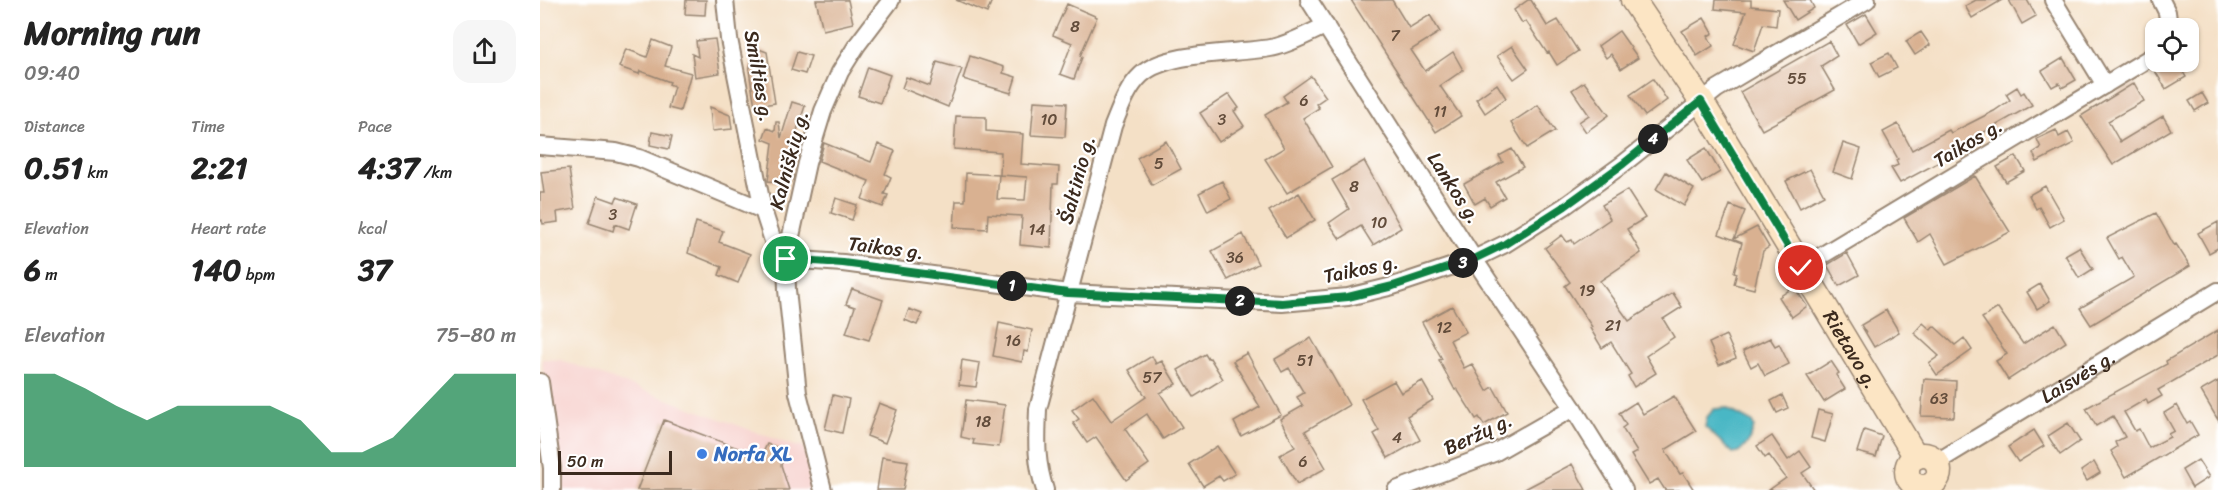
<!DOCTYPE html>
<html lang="en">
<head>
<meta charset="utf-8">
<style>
	body { margin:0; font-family:Sriracha,sans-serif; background:#f6f6f6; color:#222; height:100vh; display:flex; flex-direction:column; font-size:22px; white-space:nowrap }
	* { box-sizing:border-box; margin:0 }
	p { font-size:20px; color:#767676 }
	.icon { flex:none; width:33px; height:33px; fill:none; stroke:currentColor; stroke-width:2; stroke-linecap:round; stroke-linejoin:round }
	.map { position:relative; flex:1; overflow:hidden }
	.panel { display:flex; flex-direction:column; background:#fff; width:540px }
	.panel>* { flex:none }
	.controls { position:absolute; left:1605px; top:18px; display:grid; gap:12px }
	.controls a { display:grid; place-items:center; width:54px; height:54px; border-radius:12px; background:#fff; box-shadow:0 2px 4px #0004; font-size:30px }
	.scale { position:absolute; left:18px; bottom:15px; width:114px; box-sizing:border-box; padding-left:6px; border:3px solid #3b2a1e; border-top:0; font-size:16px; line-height:21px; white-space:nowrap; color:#3b2a1e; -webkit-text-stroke:4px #fff; paint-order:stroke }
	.pin { position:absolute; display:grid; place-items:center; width:51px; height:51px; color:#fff; margin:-26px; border:3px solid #fff; border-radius:50%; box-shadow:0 2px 6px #0007 }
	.km { position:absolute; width:30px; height:30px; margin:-15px; border-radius:50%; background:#222; color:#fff; font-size:16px; line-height:30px; text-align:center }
	.round { display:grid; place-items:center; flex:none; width:63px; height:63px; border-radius:18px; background:#f6f6f6 }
	.summary { display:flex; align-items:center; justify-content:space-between; height:102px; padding:0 24px }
	h1 { font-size:33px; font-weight:700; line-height:45px }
	.stats { display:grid; grid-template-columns:repeat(3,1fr); gap:9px; height:102px; padding:6px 24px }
	.stats div { display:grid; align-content:center }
	.stats b { font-size:30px; font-weight:700 }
	.stats small { font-size:16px; font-weight:400 }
	.stats p { font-size:16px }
	.chart { height:168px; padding:12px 24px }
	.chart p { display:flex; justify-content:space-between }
	.chart svg { width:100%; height:108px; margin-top:6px; fill:#0b8043; opacity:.7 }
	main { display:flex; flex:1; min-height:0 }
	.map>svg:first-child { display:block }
	.built { fill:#f7d0cc }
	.water { fill:#4ab7c5; stroke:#427072; stroke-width:1.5 }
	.building { fill:#d9b191 }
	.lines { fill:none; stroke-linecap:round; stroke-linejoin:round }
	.street-casing { stroke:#988572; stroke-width:20 }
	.secondary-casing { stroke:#988572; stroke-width:27 }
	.street { stroke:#fff; stroke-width:16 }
	.secondary { stroke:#fce5c4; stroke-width:24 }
	.route-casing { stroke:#fff; stroke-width:12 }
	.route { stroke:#0b8043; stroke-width:8 }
	.shop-dot { fill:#3f7fe0; stroke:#fff; stroke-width:2 }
	.labels { text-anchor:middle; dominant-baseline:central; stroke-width:4.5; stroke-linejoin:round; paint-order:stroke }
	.number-label { font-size:16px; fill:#624c3b }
	.street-label { font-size:20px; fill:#3b2a1e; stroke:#fff }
	.shop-label { font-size:20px; font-weight:bold; fill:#366cbe; stroke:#fff; text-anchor:start }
</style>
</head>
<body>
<main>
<section class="panel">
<div class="summary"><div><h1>Morning run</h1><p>09:40</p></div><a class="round"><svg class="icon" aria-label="share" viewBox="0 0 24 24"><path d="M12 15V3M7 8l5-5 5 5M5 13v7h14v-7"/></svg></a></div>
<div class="stats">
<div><p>Distance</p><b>0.51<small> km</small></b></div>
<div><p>Time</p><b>2:21</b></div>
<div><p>Pace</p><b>4:37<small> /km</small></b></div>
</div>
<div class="stats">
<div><p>Elevation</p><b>6<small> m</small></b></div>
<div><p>Heart rate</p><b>140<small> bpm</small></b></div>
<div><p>kcal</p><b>37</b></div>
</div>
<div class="chart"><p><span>Elevation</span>75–80 m</p>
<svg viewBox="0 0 160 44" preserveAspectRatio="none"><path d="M0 44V6L10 6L20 12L30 19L40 25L50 19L60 19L70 19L80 19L90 25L100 38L110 38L120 32L130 19L140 6L150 6L160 6V44z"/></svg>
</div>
</section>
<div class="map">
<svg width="1678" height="490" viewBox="0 0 1678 490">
	<rect width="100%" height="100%" fill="#fff"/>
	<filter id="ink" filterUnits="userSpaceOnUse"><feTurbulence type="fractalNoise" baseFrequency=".0167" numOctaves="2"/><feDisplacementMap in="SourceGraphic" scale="12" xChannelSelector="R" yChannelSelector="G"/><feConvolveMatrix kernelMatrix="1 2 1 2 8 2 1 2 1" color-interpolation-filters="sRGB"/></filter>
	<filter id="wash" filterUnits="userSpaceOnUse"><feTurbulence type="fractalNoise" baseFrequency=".008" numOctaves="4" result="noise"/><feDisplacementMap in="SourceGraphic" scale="24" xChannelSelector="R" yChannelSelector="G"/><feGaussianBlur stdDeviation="1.35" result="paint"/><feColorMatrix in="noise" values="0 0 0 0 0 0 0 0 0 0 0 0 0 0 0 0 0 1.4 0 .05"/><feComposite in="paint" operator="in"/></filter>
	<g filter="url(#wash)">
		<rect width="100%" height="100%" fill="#f4e0c6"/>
		<path class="built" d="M2 359 21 360 254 446H263L276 490H17Z"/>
		<path class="water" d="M1186 408 1212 422 1214 427C1211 438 1205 452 1193 453L1165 427 1167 417 1174 409Z"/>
		<g id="blocks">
			<path class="building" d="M146 0H166L165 15 145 14Z
				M276 0H308L313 23 283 30Z
				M416 0H452L447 13Z
				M811 0H852L869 28 890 15 900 32 871 50 885 71 913 52 923 70 900 86 921 116 896 132Z
				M988 0H991L1007 26 1018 20 1038 51 1017 65 1009 52 1007 53 986 21 982 23 974 10Z
				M1176 0H1211V6L1238 9 1236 26 1223 24 1214 51 1194 44 1206 12 1175 9Z
				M1243 0H1270L1274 8 1255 20Z
				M1436 0H1462L1432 18 1425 6Z
				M1469 0H1487L1496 16 1482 24Z
				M527 4 557 17 540 56 542 57 534 79 520 74 532 43 513 35Z
				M1326 14 1337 32 1318 44 1307 25Z
				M1164 18 1173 33 1168 36 1173 46 1157 56 1142 31Z
				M1079 31 1098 58 1081 69 1071 54 1066 58 1058 46Z
				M1381 32 1390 45 1375 55 1366 41Z
				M175 39 180 73 155 77 152 54 158 57 156 41Z
				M113 40 131 47 125 66 151 73 140 111 128 108 134 86 129 84 130 82 100 71 99 74 79 67 86 49 107 57Z
				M1289 41 1297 56 1281 66 1295 90 1222 130 1200 92Z
				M972 46 988 69 974 79 957 56Z
				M216 48 227 52 235 103 215 106 209 70Z
				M257 52 271 56 265 74 251 70Z
				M1349 53 1357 68 1339 77 1331 62Z
				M430 56 464 67 463 73 476 77 471 93 423 79Z
				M1523 58 1536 80 1522 88 1519 83 1512 87 1502 71Z
				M397 62 422 69 408 107 362 88 366 77 390 86Z
				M1632 62H1637L1646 77 1626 89 1615 71Z
				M328 67 350 75 340 103 318 96Z
				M771 76 786 97 776 104 779 108 763 118 792 167 747 193 725 159 744 148 725 115 747 102 743 96Z
				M1113 79 1127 100 1105 116 1090 95Z
				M1044 82 1069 115 1046 132 1039 122 1049 115 1032 90Z
				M1594 83 1604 101 1568 121 1580 142 1623 116 1631 130 1573 165 1541 116Z
				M957 84 966 98 945 113 936 99Z
				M1477 87 1481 94 1484 92 1492 105 1418 147 1420 151 1360 183 1351 168 1358 165 1356 160 1358 159 1343 132 1358 124 1372 150 1409 130 1411 133 1454 111 1470 100 1466 94Z
				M1662 93 1668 103 1655 111 1649 101Z
				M689 94 699 108 694 111 704 126 679 142 660 113Z
				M494 101 527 103 525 137 491 135Z
				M252 102 265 106 248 158 245 183 228 181 233 143 223 139 227 128 235 131 236 122H239L241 138Z
				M998 105 1015 131 987 148 971 123Z
				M170 107 190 115 192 129 172 131Z
				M416 116 446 117V131L483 134 481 164 519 167 518 184H513L511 248 480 245 482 216 448 214 447 229 414 227 416 201H425L426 173 459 175 457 199 485 200 487 177 460 175 461 152 414 149Z
				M1516 130 1519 137 1528 132 1534 143 1497 162 1493 153 1501 148 1497 139Z
				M112 132 132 136 129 149 110 145Z
				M626 141 641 169 612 185 597 158Z
				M284 143 331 162 338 144 355 151 345 174 351 177 344 194 348 195 343 207 322 199 329 181 279 161Z
				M1303 143 1321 149 1312 179 1293 172Z
				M1166 148 1180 172 1162 183 1147 160Z
				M972 149 983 167 956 182 965 197 950 206 945 198 935 204 924 184 963 162 959 156Z
				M1476 156 1485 171 1466 182 1457 167Z
				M824 161 861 228 833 245 821 226 800 239 789 223 809 209 792 180Z
				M29 169 35 209 17 212 18 222 3 224 2 220 0 221V193H4L1 172Z
				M1270 169 1284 195 1260 208 1246 181Z
				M1126 172 1154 189 1144 206 1116 189Z
				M1435 176 1470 232 1407 264 1390 234 1378 242 1364 218Z
				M682 181 691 199 668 211 659 193Z
				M1505 186 1524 219 1510 227 1499 207 1496 209 1489 195Z
				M1087 190 1105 218 1087 229 1101 253 1060 281 1089 321 1133 293 1142 307 1123 319 1134 337 1106 356 1116 373 1094 387 1088 376 1091 374 1071 342 1062 348 1050 328 1052 327 1025 286 1030 282 1005 248 1022 235 1027 242 1032 240 1034 244 1070 219 1062 205Z
				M759 193 775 220 746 238 729 211Z
				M58 196 75 202 77 197 97 204 89 229 75 224 73 231 49 223Z
				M296 198 317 205 312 220 291 213Z
				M1190 205 1205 211 1194 239 1217 227 1229 247 1223 251 1214 289 1194 284 1197 273 1194 272 1202 243 1179 234Z
				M1616 213 1634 245 1636 244 1650 266 1551 325 1540 308 1594 277 1582 257 1579 259 1567 238Z
				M156 222 183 231 179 242 210 254 198 283 179 275 182 267 148 253Z
				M1678 222V248L1669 253 1658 233Z
				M703 234 718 264 688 280 672 251Z
				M1539 247 1553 269 1539 278 1525 255Z
				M1307 253 1319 275 1299 286 1287 265Z
				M1500 284 1510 301 1497 309 1487 292Z
				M1254 287 1267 306 1252 317 1239 297Z
				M312 289 343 300 329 340 306 333 315 307 306 304Z
				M912 306 926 332 910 340 924 368 932 364 947 391 953 387 967 412 944 425 939 417 936 419 917 389 915 390 899 360 902 359 882 322Z
				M1458 308 1483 344 1515 324 1526 342 1468 380 1456 361 1467 354 1442 318Z
				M369 309 382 314 377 325 365 320Z
				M1346 310 1359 332 1334 347 1321 325Z
				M459 323 492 330 488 352 484 351 482 362 453 356Z
				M1383 323 1391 330 1394 326 1415 345 1424 338 1432 350 1397 375 1389 363 1399 356 1374 333Z
				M1678 330V355L1618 390 1622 396 1608 404 1606 399 1584 412 1595 431 1599 429 1609 448 1630 437 1628 434 1634 431 1624 413 1637 405 1647 423 1650 421 1658 435 1586 477 1571 451 1577 447 1575 442 1585 437 1573 416 1556 426 1546 408 1627 364 1626 361Z
				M1186 335 1196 358 1179 365 1169 343Z
				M771 338 809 405 765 431 786 468 757 484 740 455 755 447 740 419 763 406 757 397 764 393 749 368 742 372 735 359Z
				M1230 338 1235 346 1239 344 1249 364 1225 376 1218 363 1211 367 1203 351Z
				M707 353 741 415 701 436 694 422 720 407 693 361Z
				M665 354 668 359 670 358 683 379 654 397 638 370Z
				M612 356 616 364 622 361 636 384 620 393 642 427 623 439 607 414 585 429 609 464 586 480 556 437 547 443 533 423 539 419 532 410 553 395 571 421 606 397 589 370Z
				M422 360 440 363 436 387 419 385Z
				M1291 361 1299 373 1296 375 1305 389 1284 402 1267 376Z
				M1384 379 1416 381 1414 417 1381 416Z
				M854 381 861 393 882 381 893 400 867 416 880 440 848 458 834 434 839 431 821 399Z
				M1678 381V420L1661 391Z
				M293 395 309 399 302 433 285 429Z
				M1242 395 1248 408 1237 413 1231 401Z
				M1134 396 1156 431 1125 450 1140 474 1143 473 1154 490H1125L1118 479 1109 484 1091 455 1097 452 1082 428 1086 425 1079 413 1096 402 1103 414Z
				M426 400 465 405 459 447 433 444 434 440 421 437Z
				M339 403 357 410 345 443 327 436Z
				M1278 410 1293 414 1285 442 1271 438Z
				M124 420 221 457 227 444 246 451 241 465 249 490H97Z
				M1528 423 1540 441 1520 455 1508 436Z
				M1324 430 1342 436 1336 457 1317 452Z
				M1494 430 1504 446 1478 462 1468 447Z
				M1232 436 1248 460 1260 451 1271 467 1262 473 1274 490H1229L1246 478 1229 455 1225 458 1217 446Z
				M677 446 695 474 683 481 679 476 663 486 649 464Z
				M342 457 368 461 363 490H337Z
				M1658 460 1669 477 1652 488 1642 470Z
				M1554 462 1560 473 1547 481 1541 471Z
				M1032 464 1046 490H983Z"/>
		</g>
	</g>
	<g filter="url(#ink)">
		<use href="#blocks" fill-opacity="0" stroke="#988572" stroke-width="1.5"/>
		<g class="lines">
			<defs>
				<g id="street">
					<path d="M185 0 189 39 223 210 234 244 239 254 246 259"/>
					<path d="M769 0 934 259 1033 408 1084 490"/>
					<path d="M1513 0 1565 85"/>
					<path d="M1621 0 1627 12 1629 28"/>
					<path d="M0 146 76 152 99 158 223 210"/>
					<path d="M246 259 303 263 528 293 742 303 808 297 853 286 934 259 965 244 1025 206 1083 164 1177 89 1327 0"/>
					<path d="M1261 268 1616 54"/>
					<path d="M0 382 12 468V490"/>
					<path id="s1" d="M1397 462 1678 291"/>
					<path d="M283 490 258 393 247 290 246 259 267 163 283 111 300 72 317 45 351 0"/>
					<path d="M505 490C495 459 497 440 498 409L573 126C580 109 587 88 601 75 626 51 696 54 730 48 749 45 768 33 786 26"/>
					<path d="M856 490 954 453 1033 408"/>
				</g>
				<g id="secondary">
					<path id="s2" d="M1093 0 1161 101 1376 457"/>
					<circle cx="1383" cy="471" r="16"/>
				</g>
			</defs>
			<use href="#street" class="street-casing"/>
			<use href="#secondary" class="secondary-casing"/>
			<use href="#street" class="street"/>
			<use href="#secondary" class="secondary"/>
		</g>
	</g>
	<g class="lines" filter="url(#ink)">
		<defs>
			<path id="route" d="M246 259 303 263 528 293 742 303 808 297 853 286 934 259 965 244 1025 206 1083 164 1161 101 1261 268"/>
		</defs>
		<use href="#route" class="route-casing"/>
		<use href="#route" class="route"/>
	</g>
	<circle class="shop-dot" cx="162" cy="454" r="6"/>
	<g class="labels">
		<g class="number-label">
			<text x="535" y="26">8</text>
			<text x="855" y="35">7</text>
			<text x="1257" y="78">55</text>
			<text x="764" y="100">6</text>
			<text x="900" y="111">11</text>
			<text x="509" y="119">10</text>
			<text x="682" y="119">3</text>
			<text x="619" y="163">5</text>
			<text x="814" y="186">8</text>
			<text x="73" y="214">3</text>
			<text x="839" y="222">10</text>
			<text x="497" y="229">14</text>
			<text x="695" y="257">36</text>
			<text x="1047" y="290">19</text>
			<text x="1073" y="325">21</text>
			<text x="904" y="327">12</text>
			<text x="473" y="340">16</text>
			<text x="765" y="360">51</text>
			<text x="612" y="377">57</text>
			<text x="1399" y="398">63</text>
			<text x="443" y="421">18</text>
			<text x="857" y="437">4</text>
			<text x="763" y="461">6</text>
		</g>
		<g class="street-label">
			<text transform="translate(219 76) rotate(80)">Smilties g.</text>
			<text transform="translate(1428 143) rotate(-31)">Taikos g.</text>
			<text transform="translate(249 160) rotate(-75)">Kalniškių g.</text>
			<text transform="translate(537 180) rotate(-75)">Šaltinio g.</text>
			<text transform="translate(914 188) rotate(57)">Lankos g.</text>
			<text transform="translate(346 248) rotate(7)">Taikos g.</text>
			<text transform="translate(821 269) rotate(-12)">Taikos g.</text>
			<text stroke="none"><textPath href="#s2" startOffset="412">Rietavo g.</textPath></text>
			<text stroke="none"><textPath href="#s1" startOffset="165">Laisvės g.</textPath></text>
			<text transform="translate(938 434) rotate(-25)">Beržų g.</text>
		</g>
		<g class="shop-label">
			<text x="174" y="454">Norfa XL</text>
		</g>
	</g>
</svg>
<div class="controls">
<a><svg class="icon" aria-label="locate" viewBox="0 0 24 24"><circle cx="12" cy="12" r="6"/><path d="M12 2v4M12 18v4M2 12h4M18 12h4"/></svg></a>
</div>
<div class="scale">50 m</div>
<div class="pin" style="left:246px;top:259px;background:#1e9e55"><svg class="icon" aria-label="arrive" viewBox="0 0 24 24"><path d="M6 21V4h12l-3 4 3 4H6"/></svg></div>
<div class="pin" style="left:1261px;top:268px;background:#d93025"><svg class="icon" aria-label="check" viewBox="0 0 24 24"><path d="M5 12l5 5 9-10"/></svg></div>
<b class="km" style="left:472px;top:286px">1</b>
<b class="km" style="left:700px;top:301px">2</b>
<b class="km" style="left:923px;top:263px">3</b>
<b class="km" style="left:1113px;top:139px">4</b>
</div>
</main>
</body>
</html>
